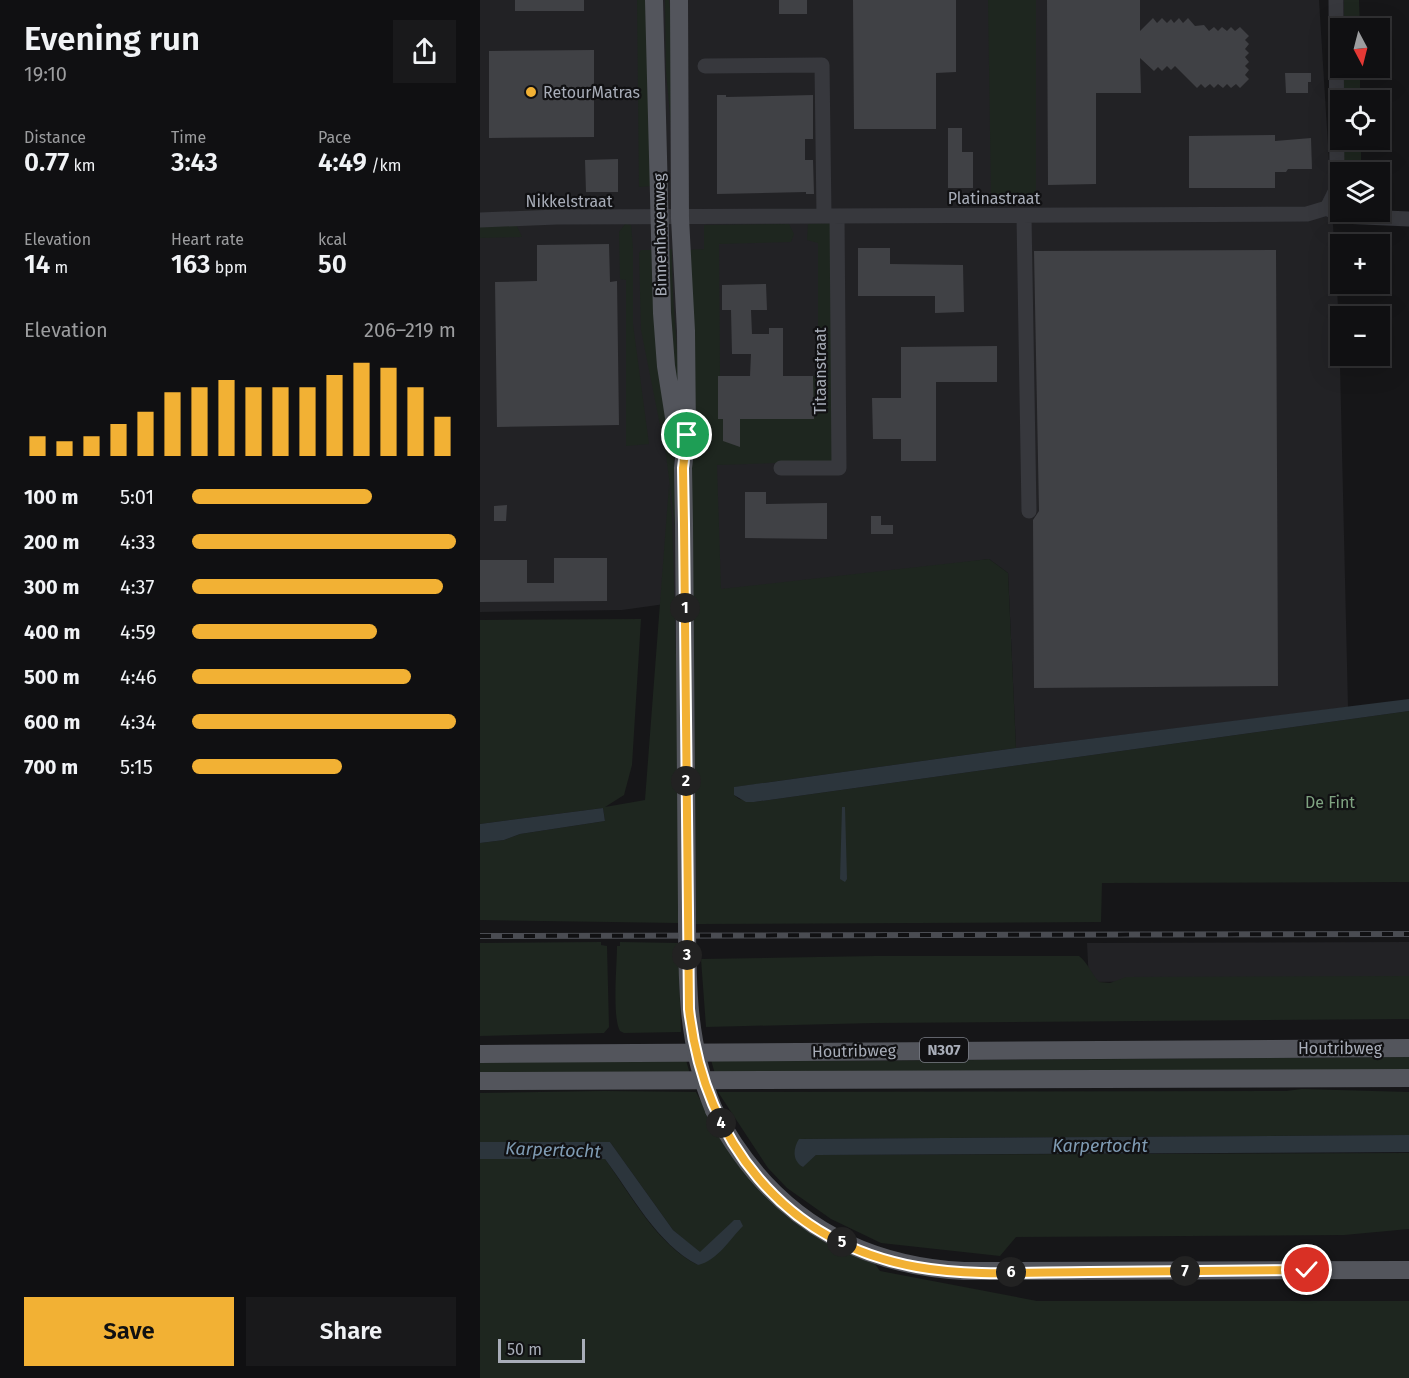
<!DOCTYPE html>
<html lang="en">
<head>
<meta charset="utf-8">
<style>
	body { margin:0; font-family:"Fira Sans",sans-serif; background:#19191b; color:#f1f3f6; height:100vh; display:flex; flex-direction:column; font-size:22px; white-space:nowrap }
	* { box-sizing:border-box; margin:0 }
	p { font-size:20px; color:#9c9d9f }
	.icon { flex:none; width:33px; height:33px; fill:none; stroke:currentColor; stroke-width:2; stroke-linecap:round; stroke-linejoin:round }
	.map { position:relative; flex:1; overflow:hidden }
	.panel { display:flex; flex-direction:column; background:#101012; width:480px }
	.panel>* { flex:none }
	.needle { width:39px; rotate:173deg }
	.buttons { position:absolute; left:850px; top:18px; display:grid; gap:12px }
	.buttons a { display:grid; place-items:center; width:60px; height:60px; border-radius:0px; background:#101012; box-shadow:0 6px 24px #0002,0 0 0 2px #303032; font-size:30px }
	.scale { position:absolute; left:18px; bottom:15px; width:87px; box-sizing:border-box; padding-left:6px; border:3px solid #a8adb8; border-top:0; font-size:16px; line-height:21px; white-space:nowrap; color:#a8adb8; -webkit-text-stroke:4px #111113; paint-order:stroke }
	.pin { position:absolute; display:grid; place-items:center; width:51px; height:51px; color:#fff; margin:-26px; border:3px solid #fff; border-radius:50%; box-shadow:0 2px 6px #0007 }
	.km { position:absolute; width:30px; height:30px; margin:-15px; border-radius:50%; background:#222; color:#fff; font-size:16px; line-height:30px; text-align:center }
	.round { display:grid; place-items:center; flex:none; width:63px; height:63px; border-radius:0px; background:#19191b }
	.headline { display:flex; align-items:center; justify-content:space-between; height:102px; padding:0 24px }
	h1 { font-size:33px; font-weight:600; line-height:45px }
	.metrics { display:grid; grid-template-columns:repeat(3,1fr); gap:9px; height:102px; padding:6px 24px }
	.metrics div { display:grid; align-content:center }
	.metrics b { font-size:26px; font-weight:600 }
	.metrics small { font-size:16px; font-weight:400 }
	.metrics p { font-size:16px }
	.chart { height:168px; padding:12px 24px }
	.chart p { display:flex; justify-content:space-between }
	.chart svg { width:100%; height:108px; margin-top:6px; stroke:#f2b134; stroke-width:6 }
	.action { display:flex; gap:12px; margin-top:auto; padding:12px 24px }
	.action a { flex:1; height:69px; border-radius:0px; background:#f2b134; color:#111; font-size:24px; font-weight:600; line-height:69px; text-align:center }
	.action a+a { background:#19191b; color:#f1f3f6 }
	ul { padding:0 24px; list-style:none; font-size:20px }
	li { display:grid; grid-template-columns:96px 72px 1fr; align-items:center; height:45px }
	li i { height:15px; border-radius:8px; background:#f2b134 }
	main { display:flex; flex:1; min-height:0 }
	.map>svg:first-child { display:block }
	.built { fill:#222225 }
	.green { fill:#1e261f }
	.water { fill:#2c353c }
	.building { fill:#404145 }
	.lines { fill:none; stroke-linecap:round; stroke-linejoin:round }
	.minor { stroke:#37383d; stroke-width:15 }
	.major { stroke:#53555c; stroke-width:18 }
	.rail-casing { stroke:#4a4c52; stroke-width:6 }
	.rail { stroke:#111113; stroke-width:4; stroke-dasharray:11; stroke-linecap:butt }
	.major-bridge { stroke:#53555c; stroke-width:18 }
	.route-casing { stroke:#fff; stroke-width:12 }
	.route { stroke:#f2b134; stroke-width:8 }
	.poi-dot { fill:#f2b134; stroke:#111113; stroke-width:2 }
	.labels { text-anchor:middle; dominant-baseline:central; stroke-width:4.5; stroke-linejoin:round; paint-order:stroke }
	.shield { fill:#111113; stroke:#7b7e86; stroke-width:1.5 }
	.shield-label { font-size:15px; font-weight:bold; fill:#a8adb8 }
	.poi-label { font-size:16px; fill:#a8adb8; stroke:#111113; text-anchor:start }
	.street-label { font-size:16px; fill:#a8adb8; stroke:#111113 }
	.park-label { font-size:16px; fill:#7fa381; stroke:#111113 }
	.water-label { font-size:18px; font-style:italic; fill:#7f9bb3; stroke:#111113 }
</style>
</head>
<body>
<main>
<section class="panel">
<div class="headline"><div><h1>Evening run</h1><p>19:10</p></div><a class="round"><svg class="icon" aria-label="share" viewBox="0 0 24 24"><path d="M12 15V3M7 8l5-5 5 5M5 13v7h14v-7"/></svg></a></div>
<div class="metrics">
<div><p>Distance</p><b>0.77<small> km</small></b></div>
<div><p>Time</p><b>3:43</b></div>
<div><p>Pace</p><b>4:49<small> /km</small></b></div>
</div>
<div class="metrics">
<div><p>Elevation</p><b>14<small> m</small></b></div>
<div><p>Heart rate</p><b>163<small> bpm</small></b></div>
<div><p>kcal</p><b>50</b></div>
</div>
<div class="chart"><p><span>Elevation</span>206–219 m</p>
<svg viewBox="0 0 160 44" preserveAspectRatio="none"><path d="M5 44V36M15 44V38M25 44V36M35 44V31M45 44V26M55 44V18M65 44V16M75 44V13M85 44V16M95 44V16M105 44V16M115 44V11M125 44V6M135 44V8M145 44V16M155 44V28"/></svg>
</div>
<ul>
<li><b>100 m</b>5:01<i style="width:68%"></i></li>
<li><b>200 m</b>4:33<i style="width:100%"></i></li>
<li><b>300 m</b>4:37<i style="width:95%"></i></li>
<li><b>400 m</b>4:59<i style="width:70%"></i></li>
<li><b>500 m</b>4:46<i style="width:83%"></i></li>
<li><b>600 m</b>4:34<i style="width:100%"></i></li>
<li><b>700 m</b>5:15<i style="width:57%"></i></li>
</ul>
<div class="action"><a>Save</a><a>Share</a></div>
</section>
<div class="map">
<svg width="929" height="1378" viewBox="0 0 929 1378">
	<rect width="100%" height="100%" fill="#161618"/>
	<path class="built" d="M0 0H839L859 322 868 707 536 748 528 573 509 559 142 610 0 612Z
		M929 942V979L609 982 607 943Z"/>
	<path class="green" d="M157 0H170L173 186 159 187Z
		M185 0H189L193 30 192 136 186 72Z
		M508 0H556V198L511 197Z
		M864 0H879L880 28H864Z
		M864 68H880V100H864Z
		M864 140H881V172H864Z
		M353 223V461L237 465 241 589 509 559 528 573 536 748 255 787 254 795 259 799 274 802 929 711V882L622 883 621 922 216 924 206 250 224 249V225L309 224 314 234 311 242 239 244 240 376H338V243L327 240 328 224Z
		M145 224 151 225 153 248V324L169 444 146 446V280L140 279 139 232Z
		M0 225 37 226 42 237 0 238Z
		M192 249C191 312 202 372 201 435L184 250Z
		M161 250H172L173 295 195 470 196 533 186 455 161 330 159 253Z
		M189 485 192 517 200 792 198 923 0 920V843L24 840 40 834 125 821 123 808 0 824V620L161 619 152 765 144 795 125 807 165 800Z
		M121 942V945L127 946 129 1027 124 1033 0 1036V943Z
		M140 942 198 943 201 1032 144 1033 140 1031C132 1017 137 965 137 946H140Z
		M396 956H599C608 963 611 973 619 982L630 983 646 977 929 976V1019L394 1023 226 1027 221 959Z
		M929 1057V1071L235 1074 231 1060 344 1061Z
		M206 1060 210 1074 0 1076V1061Z
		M822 1089 929 1092V1135L320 1139 322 1167 336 1155 929 1153V1229L864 1235 536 1237 520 1256 401 1243 351 1219 307 1188 288 1168 238 1092 806 1091Z
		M124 1091 216 1092 241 1140 257 1162 379 1257 395 1264 400 1271 557 1301H929V1378H0V1159H125C151 1195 177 1245 218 1265L254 1220 220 1253 193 1230 130 1142H0V1093Z"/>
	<path class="water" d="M929 699V711L274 802H266L254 795V787L536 748Z
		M362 807H365L367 879 365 882 360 879Z
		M123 808 125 821 40 834 24 840 0 843V824Z
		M929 1135V1152L336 1155 323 1167C312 1161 313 1148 319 1139Z
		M0 1142H130L193 1230 220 1252 254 1220H260L263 1226C250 1239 237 1261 218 1265 177 1244 152 1195 125 1159H0Z"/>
	<path class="building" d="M35 0H104V11H35Z
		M299 0H327V14H299Z
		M373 0H476V72L456 73V129H374Z
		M567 0H660V31L673 18 677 23 682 18 687 23 691 19 694 23 699 18 703 23 708 18 715 26 724 25 729 31 734 27 738 31 742 27 747 31 751 27 755 31 760 27 769 36 765 40 769 44 765 49 769 53 765 57 769 62 765 66 769 70 765 75 769 79 760 88 756 84 751 88 747 84 743 88 738 84 734 88 730 84 725 88 721 84 717 88 695 66 691 70 687 66 682 71 678 67 674 71 660 58 661 93H616V184L568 185Z
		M114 50V137L9 138V51Z
		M805 73H831V82H828V93H806Z
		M237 95H246V97L333 95V139H325V160H333L334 194H326V192L237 194Z
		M468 128H482V152H493V188H468Z
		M795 135V141L831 138 832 169H808L806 172H795V188H709V136Z
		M138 159V192H106L105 160Z
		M129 244 130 282 137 281 139 425 17 427 15 282 57 281V245Z
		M378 248H410V264L483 265 484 312 455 313V296H378Z
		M796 250 798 686 554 688 553 520 559 511 554 251Z
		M286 284 287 310H271L272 334H289V328H303V376H333L334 419H260V447L243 441V419H238V376H270L271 354H252L251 310H242V285Z
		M517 346V382H456V461H421V439H393L392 398H421V347Z
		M265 492H286V504L347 503V539L265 538Z
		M27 505 26 521H14V506Z
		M391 516H401V525H413V534H391Z
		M74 558H127V601L0 602V560H47V583H74Z"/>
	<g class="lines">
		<path class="minor" d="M225 66 342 65 344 216
			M847 208 861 216 929 219
			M544 216 549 511
			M0 220 77 217 827 214 847 208 857 188 856 0
			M301 468H359L357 216"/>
		<path class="major" d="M174 0 182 313 186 366 198 443
			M199 0 200 218 206 331 207 434 203 468 204 524 207 909
			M0 1054 929 1048
			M0 1081 929 1078
			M234 1110C287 1212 370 1265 484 1271L929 1270"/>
		<defs>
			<path id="rail" d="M0 936 929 934"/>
		</defs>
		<use href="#rail" class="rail-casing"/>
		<use href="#rail" class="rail"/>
		<path class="major-bridge" d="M207 909C207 980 206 1043 234 1110"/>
	</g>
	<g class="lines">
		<defs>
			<path id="route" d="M207 435 203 468 204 524 209 1009C224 1140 303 1243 437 1267 493 1277 553 1272 609 1272 682 1271 754 1271 827 1270"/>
		</defs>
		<use href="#route" class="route-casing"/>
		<use href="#route" class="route"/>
	</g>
	<circle class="poi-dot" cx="51" cy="92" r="6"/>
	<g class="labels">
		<rect class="shield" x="440" y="1038" width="48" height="24" rx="4.5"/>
		<g class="shield-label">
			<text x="464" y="1050">N307</text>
		</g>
		<g class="poi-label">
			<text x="63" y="92">RetourMatras</text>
		</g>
		<g class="street-label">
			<text x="514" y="198">Platinastraat</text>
			<text x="89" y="201">Nikkelstraat</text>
			<text transform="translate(180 235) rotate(-91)">Binnenhavenweg</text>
			<text transform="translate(340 371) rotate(-90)">Titaanstraat</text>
			<text x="860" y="1048">Houtribweg</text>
			<text transform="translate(374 1051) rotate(-1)">Houtribweg</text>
		</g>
		<g class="park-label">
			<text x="850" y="802">De Fint</text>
		</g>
		<g class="water-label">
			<text x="620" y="1146">Karpertocht</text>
			<text transform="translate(73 1150) rotate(2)">Karpertocht</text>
		</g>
	</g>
</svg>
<div class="buttons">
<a><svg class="needle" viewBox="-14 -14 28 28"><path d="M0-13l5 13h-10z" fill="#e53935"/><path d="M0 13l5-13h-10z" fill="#9c9d9f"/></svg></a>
<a><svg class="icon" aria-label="locate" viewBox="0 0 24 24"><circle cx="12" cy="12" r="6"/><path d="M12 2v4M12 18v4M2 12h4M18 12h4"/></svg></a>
<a><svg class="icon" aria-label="layers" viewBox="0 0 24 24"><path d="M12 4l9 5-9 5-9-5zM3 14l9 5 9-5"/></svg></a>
<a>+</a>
<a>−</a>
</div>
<div class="scale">50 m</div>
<div class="pin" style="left:207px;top:435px;background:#1e9e55"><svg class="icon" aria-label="arrive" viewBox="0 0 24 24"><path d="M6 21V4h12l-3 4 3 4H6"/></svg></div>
<div class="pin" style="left:827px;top:1270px;background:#d93025"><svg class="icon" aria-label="check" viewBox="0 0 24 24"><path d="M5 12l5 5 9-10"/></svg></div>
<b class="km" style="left:205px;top:608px">1</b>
<b class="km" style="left:206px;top:781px">2</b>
<b class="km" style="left:207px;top:955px">3</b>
<b class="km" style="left:241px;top:1123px">4</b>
<b class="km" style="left:362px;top:1242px">5</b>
<b class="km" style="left:531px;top:1272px">6</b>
<b class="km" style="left:705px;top:1271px">7</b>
</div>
</main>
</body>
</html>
